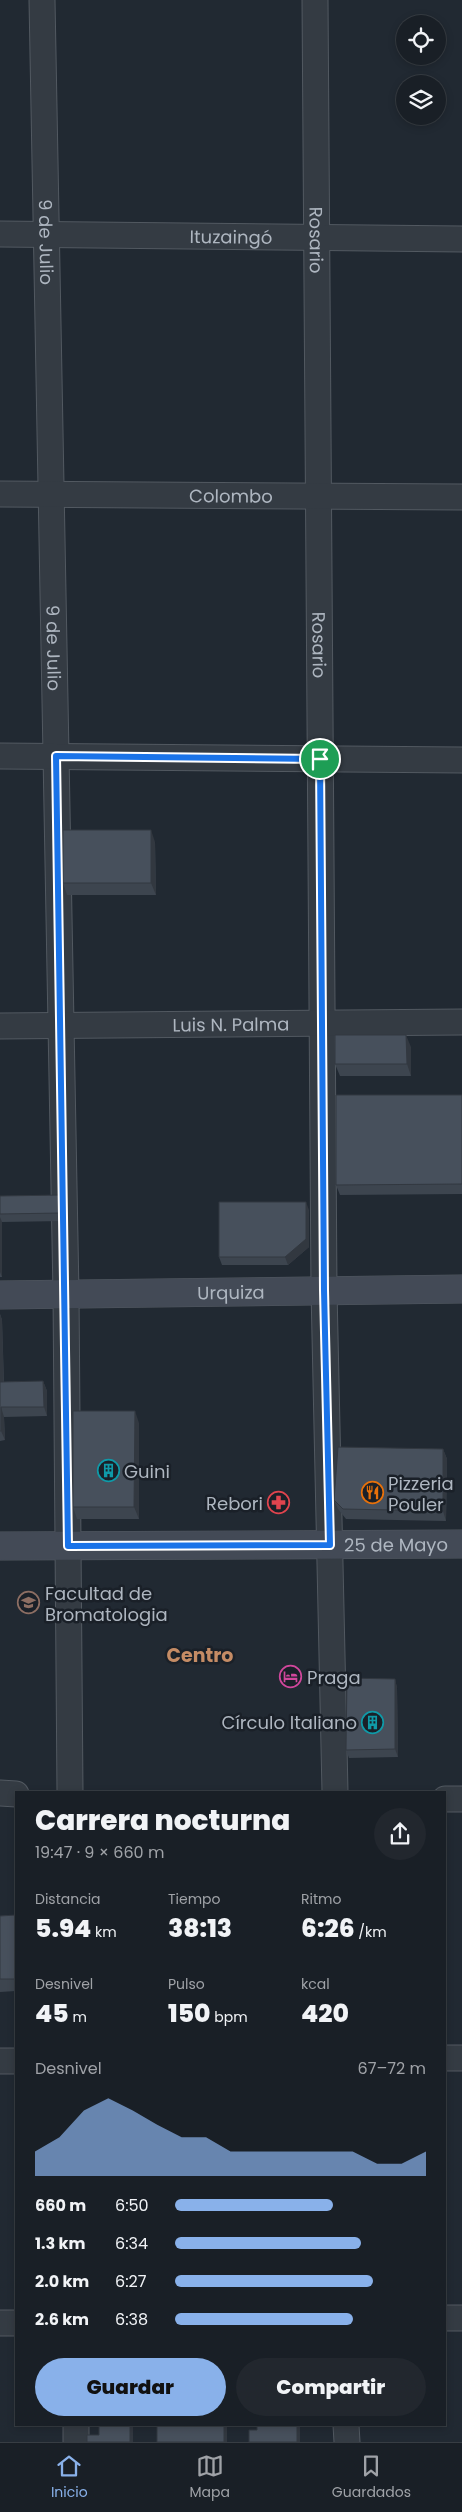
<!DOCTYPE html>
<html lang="es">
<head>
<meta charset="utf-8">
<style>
	body { margin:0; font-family:Poppins,sans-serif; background:#22272e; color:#f1f3f6; height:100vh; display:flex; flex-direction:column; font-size:19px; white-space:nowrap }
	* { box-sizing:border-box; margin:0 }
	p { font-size:16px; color:#9fa2a7 }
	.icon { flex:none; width:28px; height:28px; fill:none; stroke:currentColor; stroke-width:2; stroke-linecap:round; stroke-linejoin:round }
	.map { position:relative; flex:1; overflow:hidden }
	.side { position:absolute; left:15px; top:1791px; width:431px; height:635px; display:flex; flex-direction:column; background:#191f26; border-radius:0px; box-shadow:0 2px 8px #0003,0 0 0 1px #373d43 }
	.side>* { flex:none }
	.fabs { position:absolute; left:396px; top:15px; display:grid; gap:10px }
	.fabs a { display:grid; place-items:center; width:50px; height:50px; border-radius:50%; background:#191f26; box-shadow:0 2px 8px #0003,0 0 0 1px #373d43; font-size:25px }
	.pin { position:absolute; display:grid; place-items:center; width:42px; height:42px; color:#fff; margin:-21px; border:2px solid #fff; border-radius:50%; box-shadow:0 1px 5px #0007 }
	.round { display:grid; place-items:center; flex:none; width:52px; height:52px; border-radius:26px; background:#22272e }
	.head { display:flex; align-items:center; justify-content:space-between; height:85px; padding:0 20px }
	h1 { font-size:28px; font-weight:800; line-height:38px }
	.metrics { display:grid; grid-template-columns:repeat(3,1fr); gap:8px; height:85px; padding:5px 20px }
	.metrics div { display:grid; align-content:center }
	.metrics b { font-size:25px; font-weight:800 }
	.metrics small { font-size:14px; font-weight:400 }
	.metrics p { font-size:14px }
	.chart { height:140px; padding:10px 20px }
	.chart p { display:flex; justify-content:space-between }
	.chart svg { width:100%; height:90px; margin-top:5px; fill:#89b1ea; opacity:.7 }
	.action { display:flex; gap:10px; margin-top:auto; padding:10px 20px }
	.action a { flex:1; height:58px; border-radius:30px; background:#89b1ea; color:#111; font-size:20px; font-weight:800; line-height:58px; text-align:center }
	.action a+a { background:#22272e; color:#f1f3f6 }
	ul { padding:0 20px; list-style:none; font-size:16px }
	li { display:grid; grid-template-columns:80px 60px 1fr; align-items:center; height:38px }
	li i { height:12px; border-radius:6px; background:#89b1ea }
	.tab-bar { display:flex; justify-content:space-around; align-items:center; height:70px; border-top:1px solid #373d43; background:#191f26; font-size:14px; color:#9fa2a7 }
	.tab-bar a { display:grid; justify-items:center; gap:2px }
	.tab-bar .current { color:#89b1ea }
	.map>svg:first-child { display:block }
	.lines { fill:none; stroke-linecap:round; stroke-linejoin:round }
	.street-casing { stroke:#525961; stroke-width:27 }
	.secondary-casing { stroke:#525961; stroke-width:29 }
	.street { stroke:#343b43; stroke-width:25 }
	.secondary { stroke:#434a56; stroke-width:28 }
	.wall { fill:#3d454f }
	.shaded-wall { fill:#323840 }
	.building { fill:#47505c; stroke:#323840 }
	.route-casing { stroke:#fff; stroke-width:10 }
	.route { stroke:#1a73e8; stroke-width:6 }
	.labels { text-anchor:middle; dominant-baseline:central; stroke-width:5; stroke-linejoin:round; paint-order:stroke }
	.street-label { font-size:18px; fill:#aeb6c0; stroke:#1a2028 }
	.poi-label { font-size:18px; fill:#aeb6c0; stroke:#1a2028; text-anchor:start }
	.neighbourhood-label { font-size:19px; font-weight:bold; fill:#c58c65; stroke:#1a2028 }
</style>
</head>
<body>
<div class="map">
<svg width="462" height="2442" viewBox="0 0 462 2442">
	<rect width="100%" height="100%" fill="#212932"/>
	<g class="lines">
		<defs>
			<g id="street">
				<path id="s1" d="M42 0 66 1294 70 1792"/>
				<path id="s2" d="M315 0 324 1290 335 1792"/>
				<path id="s3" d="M0 234 462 239"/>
				<path id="s4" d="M0 494 462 497"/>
				<path d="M0 756 462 760"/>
				<path id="s5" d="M0 1026 462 1022"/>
				<path d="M0 1793 16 1794"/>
				<path d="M445 1799H462"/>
				<path d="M445 2058H462"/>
				<path d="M0 2061H16"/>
				<path d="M445 2318H462"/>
				<path d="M0 2323H16"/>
				<path d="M76 2425V2442"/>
				<path d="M346 2425 347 2442"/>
			</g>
			<g id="secondary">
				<path id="s6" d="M0 1295 462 1289"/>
				<path id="s7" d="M0 1546 462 1544"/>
			</g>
		</defs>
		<use href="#street" class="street-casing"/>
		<use href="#secondary" class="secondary-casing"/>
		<use href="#street" class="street"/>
		<use href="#secondary" class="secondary"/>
	</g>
	<path class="wall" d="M155 842 156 895H67L63 883Z
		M411 1047V1076H340L335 1064Z
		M462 1095V1194L340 1195 336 1185Z
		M0 1196 64 1203V1221L2 1222V1277H0Z
		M309 1210V1247L288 1265H222L219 1257Z
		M0 1314 2 1320 4 1382 43 1381 47 1391V1416L4 1417 5 1440 0 1441Z
		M139 1423V1519H77L73 1507Z
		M443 1449 447 1459 446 1521 346 1519 338 1509 334 1500Z
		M395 1679 397 1688 398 1757 349 1758 346 1750Z
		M16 1915V1991L0 1992V1916Z"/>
	<path class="shaded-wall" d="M151 830 155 842 156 895 151 883Z
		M406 1035 411 1047V1076L407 1064Z
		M61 1195 64 1203V1221L61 1213Z
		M306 1202 309 1210V1247L288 1265 285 1257Z
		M0 1217 2 1222V1277L0 1272Z
		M0 1314 2 1320 4 1392 0 1382Z
		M43 1381 47 1391V1416L44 1407Z
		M1 1407 4 1417 5 1440 1 1431Z
		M135 1411 139 1423V1519L134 1507Z
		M443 1449 447 1459 446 1521 443 1511Z
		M395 1679 397 1688 398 1757 395 1749Z
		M130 2425H132L133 2427V2442H130Z
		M224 2425H227V2442H224Z
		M297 2425H300V2442H297Z"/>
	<path class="building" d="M63 830H151V883H63Z
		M335 1035H406L407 1064H335Z
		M336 1095H462V1184L336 1185Z
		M61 1195V1213L0 1214V1196Z
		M219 1202H306V1239L285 1257H219Z
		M0 1365V1382L43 1381 44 1407H1V1431H0Z
		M73 1411H135L134 1507H73Z
		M338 1447 443 1449V1511L343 1509 334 1500Z
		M347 1678 395 1679V1749L346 1750Z
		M16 1915V1979H0V1916Z
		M99 2425H130V2442H87V2435H99Z
		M157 2425H224V2442H157Z
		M257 2425H297V2442H249V2430H257Z"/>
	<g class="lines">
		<defs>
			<path id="route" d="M56 756 320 759 324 1290 330 1545 68 1546Z"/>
		</defs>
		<use href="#route" class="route-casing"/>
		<use href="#route" class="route"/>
	</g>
	<defs>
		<symbol id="building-ring" viewBox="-11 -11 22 22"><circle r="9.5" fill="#1a2028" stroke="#0f9aa8" stroke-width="1.5"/><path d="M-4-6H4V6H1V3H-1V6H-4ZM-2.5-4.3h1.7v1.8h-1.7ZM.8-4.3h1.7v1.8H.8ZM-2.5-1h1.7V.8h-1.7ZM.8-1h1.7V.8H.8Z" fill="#0f9aa8"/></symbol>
		<symbol id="restaurant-ring" viewBox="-11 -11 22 22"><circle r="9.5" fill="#1a2028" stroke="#e8710a" stroke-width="1.5"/><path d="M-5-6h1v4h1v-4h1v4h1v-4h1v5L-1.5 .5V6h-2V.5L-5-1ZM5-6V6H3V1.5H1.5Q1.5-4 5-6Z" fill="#e8710a"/></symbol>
		<symbol id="pharmacy-ring" viewBox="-11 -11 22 22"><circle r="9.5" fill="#1a2028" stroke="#e0444e" stroke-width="1.5"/><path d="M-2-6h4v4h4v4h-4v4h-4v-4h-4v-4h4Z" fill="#e0444e"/></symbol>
		<symbol id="university-ring" viewBox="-11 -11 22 22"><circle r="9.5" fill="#1a2028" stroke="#8d6e63" stroke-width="1.5"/><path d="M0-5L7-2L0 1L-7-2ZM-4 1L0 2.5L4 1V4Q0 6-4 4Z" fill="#8d6e63"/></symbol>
		<symbol id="hotel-ring" viewBox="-11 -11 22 22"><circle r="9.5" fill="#1a2028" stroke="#d1479c" stroke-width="1.5"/><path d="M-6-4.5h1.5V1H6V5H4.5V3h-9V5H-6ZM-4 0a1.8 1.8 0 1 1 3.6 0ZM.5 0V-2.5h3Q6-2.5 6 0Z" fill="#d1479c"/></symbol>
	</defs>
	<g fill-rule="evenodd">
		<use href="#building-ring" x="96" y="1458" width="25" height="25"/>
		<use href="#restaurant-ring" x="360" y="1480" width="25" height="25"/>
		<use href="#pharmacy-ring" x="266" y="1490" width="25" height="25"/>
		<use href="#university-ring" x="16" y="1590" width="25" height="25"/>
		<use href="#hotel-ring" x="278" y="1664" width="25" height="25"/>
		<use href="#building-ring" x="360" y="1710" width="25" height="25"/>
	</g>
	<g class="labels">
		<g class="street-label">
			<text stroke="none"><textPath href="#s3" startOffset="231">Ituzaingó</textPath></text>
			<text stroke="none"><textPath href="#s2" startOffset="240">Rosario</textPath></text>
			<text stroke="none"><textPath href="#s1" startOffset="242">9 de Julio</textPath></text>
			<text stroke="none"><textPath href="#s4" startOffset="231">Colombo</textPath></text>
			<text stroke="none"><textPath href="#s2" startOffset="645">Rosario</textPath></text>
			<text stroke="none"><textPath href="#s1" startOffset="648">9 de Julio</textPath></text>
			<text stroke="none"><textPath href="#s5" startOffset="231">Luis N. Palma</textPath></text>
			<text stroke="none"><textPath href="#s6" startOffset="231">Urquiza</textPath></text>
			<text stroke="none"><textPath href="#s7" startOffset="396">25 de Mayo</textPath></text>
		</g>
		<g class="poi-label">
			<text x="124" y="1471">Guini</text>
			<text x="388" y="1483">Pizzeria<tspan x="388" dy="21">Pouler</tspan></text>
			<text x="263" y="1503" text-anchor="end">Rebori</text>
			<text x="45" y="1593">Facultad de<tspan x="45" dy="21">Bromatologia</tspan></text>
			<text x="307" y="1677">Praga</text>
			<text x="357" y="1722" text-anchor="end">Círculo Italiano</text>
		</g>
		<g class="neighbourhood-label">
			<text x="200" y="1655">Centro</text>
		</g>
	</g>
</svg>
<div class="fabs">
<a><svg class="icon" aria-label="locate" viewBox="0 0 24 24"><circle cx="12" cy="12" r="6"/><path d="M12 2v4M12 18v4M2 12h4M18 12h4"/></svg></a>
<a><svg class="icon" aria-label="layers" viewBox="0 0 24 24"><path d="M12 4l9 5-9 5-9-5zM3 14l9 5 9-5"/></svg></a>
</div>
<div class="pin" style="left:320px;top:759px;background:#1e9e55"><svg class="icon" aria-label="arrive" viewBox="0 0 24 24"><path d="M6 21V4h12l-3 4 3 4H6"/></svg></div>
<section class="side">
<div class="head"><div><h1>Carrera nocturna</h1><p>19:47 · 9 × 660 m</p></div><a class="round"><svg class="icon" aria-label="share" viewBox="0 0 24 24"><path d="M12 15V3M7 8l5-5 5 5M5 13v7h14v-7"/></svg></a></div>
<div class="metrics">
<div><p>Distancia</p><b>5.94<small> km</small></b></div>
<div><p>Tiempo</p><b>38:13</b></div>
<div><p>Ritmo</p><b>6:26<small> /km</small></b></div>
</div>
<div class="metrics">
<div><p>Desnivel</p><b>45<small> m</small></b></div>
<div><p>Pulso</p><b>150<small> bpm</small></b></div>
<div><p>kcal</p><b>420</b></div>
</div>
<div class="chart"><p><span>Desnivel</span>67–72 m</p>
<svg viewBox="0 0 160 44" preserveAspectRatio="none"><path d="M0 44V32L10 25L20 12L30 6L40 12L50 19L60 25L70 25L80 32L90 32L100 32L110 32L120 32L130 32L140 38L150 38L160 32V44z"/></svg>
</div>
<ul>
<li><b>660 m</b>6:50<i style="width:63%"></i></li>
<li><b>1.3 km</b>6:34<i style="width:74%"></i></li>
<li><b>2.0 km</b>6:27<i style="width:79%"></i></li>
<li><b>2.6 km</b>6:38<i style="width:71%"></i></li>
</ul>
<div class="action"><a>Guardar</a><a>Compartir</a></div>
</section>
</div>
<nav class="tab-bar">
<a class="current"><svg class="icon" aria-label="home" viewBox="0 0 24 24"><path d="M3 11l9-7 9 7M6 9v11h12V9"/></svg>Inicio</a>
<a><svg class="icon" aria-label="map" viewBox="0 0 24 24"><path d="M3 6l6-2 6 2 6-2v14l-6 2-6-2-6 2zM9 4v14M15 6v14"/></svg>Mapa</a>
<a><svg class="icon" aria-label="saved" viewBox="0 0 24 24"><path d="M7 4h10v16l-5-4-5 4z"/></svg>Guardados</a>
</nav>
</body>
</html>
